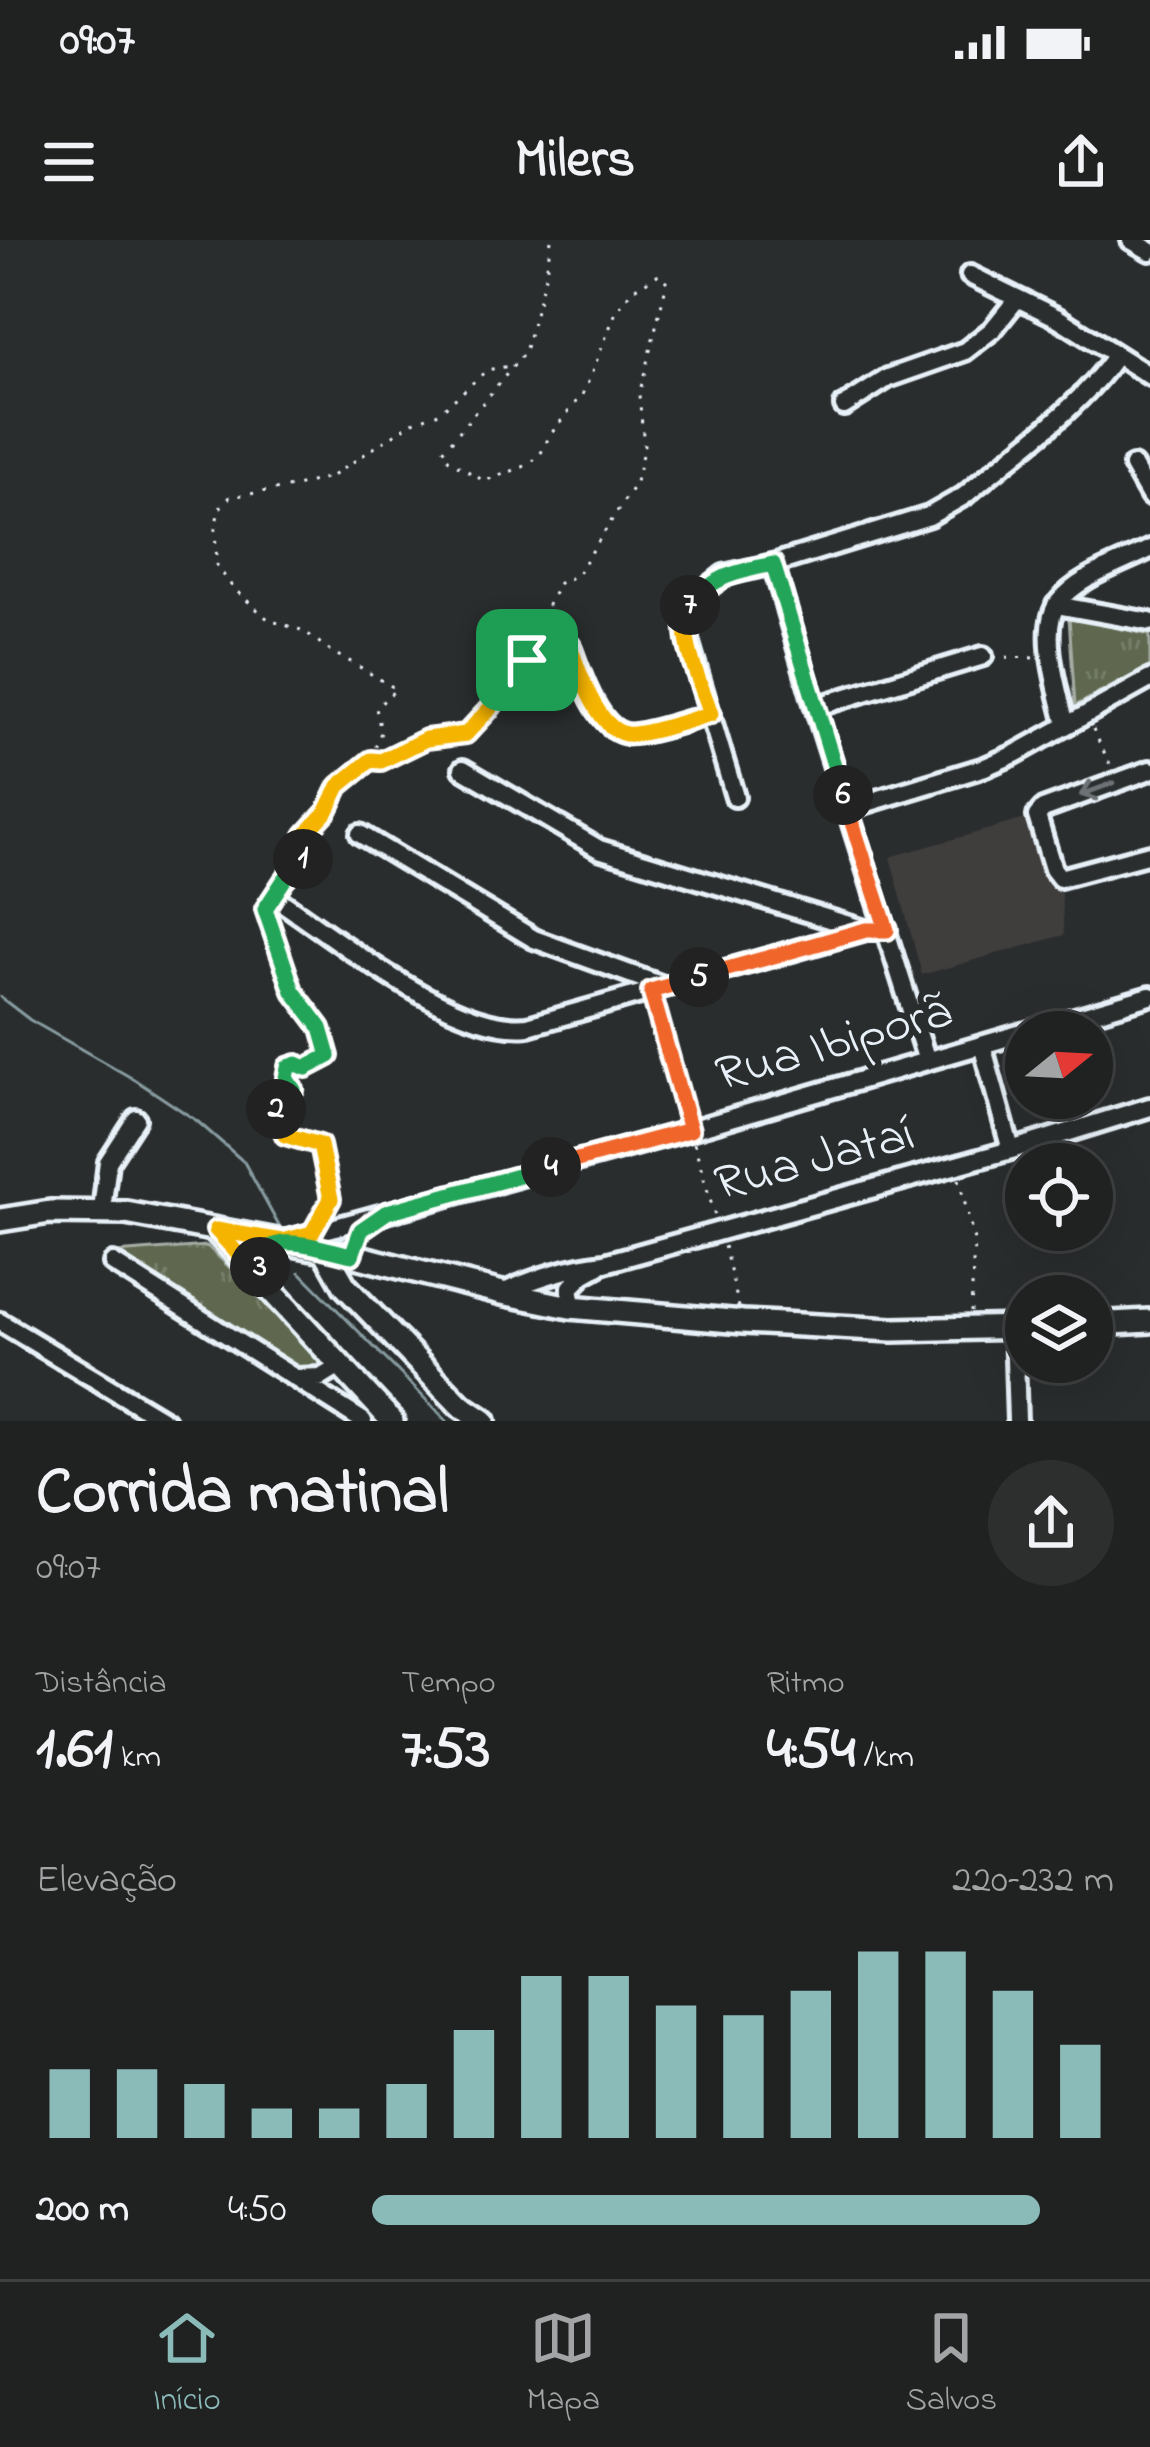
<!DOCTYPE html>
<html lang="pt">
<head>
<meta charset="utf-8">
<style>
	body { margin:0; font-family:"Indie Flower",sans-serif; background:#2d2f2f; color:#f1f3f6; height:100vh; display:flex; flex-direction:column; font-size:45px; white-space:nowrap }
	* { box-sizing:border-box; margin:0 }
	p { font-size:39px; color:#a2a4a5 }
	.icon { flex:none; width:66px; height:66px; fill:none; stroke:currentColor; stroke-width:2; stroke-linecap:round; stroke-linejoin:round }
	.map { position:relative; height:1181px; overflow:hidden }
	.drawer { display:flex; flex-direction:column; background:#202222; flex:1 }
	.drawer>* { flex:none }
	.needle { width:78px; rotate:72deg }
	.tools { position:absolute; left:1005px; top:771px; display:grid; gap:24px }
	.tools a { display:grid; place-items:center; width:108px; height:108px; border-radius:50%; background:#202222; box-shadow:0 12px 48px #0002,0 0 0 3px #3d3f40; font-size:60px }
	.pin { position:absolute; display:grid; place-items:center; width:102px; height:102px; color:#fff; margin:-51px; border-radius:24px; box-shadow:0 6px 18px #0006 }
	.km { position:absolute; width:60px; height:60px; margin:-30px; border-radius:50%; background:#222; color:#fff; font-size:33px; line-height:60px; text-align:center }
	.round { display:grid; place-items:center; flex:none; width:126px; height:126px; border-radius:63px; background:#2d2f2f }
	.summary { display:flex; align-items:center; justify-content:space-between; height:204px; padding:0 36px }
	h1 { font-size:66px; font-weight:800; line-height:90px }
	.stats { display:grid; grid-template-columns:repeat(3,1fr); gap:18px; height:204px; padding:12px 36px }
	.stats div { display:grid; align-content:center }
	.stats b { font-size:60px; font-weight:800 }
	.stats small { font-size:33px; font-weight:400 }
	.stats p { font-size:33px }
	.chart { height:336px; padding:24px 36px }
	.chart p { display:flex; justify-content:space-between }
	.chart svg { width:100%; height:216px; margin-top:12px; stroke:#8bbbb9; stroke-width:6 }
	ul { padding:0 36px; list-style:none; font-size:39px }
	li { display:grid; grid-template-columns:192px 144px 1fr; align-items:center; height:90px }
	li i { height:30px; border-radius:15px; background:#8bbbb9 }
	.status { display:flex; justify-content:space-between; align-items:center; height:84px; padding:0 60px; background:#202222; direction:ltr }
	.status svg { height:33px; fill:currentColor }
	header { display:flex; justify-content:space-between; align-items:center; height:156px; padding:0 36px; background:#202222; font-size:54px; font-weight:800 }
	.tabs { display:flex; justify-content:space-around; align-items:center; height:168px; border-top:3px solid #3d3f40; background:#202222; font-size:33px; color:#a2a4a5 }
	.tabs a { display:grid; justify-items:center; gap:6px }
	.tabs .on { color:#8bbbb9 }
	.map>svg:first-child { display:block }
	.built { fill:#3f3c3c }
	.park { fill:url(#park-tufts); stroke:#a4aca4; stroke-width:3 }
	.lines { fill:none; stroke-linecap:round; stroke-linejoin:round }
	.stream { stroke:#879ca1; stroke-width:3 }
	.minor-casing { stroke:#e8f1f8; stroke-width:26 }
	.major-casing { stroke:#e8f1f8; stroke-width:30 }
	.path { stroke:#e8f1f8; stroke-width:3; stroke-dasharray:3 9; stroke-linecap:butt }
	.minor { stroke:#2a2d2e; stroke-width:16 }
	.major { stroke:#2a2d2e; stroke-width:21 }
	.oneway { stroke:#6c7275 }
	.split-1-casing { stroke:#fff; stroke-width:24 }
	.split-2-casing { stroke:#fff; stroke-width:24 }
	.split-3-casing { stroke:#fff; stroke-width:24 }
	.split-4-casing { stroke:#fff; stroke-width:24 }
	.split-5-casing { stroke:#fff; stroke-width:24 }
	.split-6-casing { stroke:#fff; stroke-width:24 }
	.split-7-casing { stroke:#fff; stroke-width:24 }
	.split-8-casing { stroke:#fff; stroke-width:24 }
	.split-1 { stroke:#f5b400; stroke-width:15 }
	.split-2 { stroke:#22a559; stroke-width:15 }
	.split-3 { stroke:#f5b400; stroke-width:15 }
	.split-4 { stroke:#22a559; stroke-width:15 }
	.split-5 { stroke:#f0652b; stroke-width:15 }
	.split-6 { stroke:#f0652b; stroke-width:15 }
	.split-7 { stroke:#22a559; stroke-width:15 }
	.split-8 { stroke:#f5b400; stroke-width:15 }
	.labels { text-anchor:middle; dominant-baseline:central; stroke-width:12; stroke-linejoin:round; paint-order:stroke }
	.street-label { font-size:51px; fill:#e8f1f8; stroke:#2a2d2e }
</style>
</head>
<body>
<div class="status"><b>09:07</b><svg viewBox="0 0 49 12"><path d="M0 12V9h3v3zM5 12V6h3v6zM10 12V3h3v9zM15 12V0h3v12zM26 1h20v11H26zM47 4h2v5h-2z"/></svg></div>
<header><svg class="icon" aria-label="menu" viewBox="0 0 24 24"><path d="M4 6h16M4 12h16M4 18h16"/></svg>Milers<svg class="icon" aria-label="share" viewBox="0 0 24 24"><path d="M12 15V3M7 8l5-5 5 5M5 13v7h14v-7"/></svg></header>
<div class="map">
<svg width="1150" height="1181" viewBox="0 0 1150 1181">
	<defs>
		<pattern id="park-tufts" width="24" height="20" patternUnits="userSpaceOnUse" patternTransform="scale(3)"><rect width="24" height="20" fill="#5f684f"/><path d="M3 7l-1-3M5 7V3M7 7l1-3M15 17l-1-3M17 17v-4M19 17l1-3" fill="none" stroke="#767e69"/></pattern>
	</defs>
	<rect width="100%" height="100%" fill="#2a2d2e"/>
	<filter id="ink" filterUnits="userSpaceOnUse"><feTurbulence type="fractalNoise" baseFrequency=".00833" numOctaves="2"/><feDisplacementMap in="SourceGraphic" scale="24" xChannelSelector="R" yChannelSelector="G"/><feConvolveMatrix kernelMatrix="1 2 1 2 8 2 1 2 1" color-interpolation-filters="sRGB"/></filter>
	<g filter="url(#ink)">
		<path class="built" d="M1032 577 1061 653 1064 695 922 735 890 617Z"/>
		<path class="park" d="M1069 377 1150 395V426L1075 466Z
			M207 1006 328 1121 326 1127 312 1138 268 1117 115 1013Z"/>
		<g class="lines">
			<path class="stream" d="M0 757 30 780 137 841 197 881 244 922 279 986
				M300 1032 447 1181"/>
			<defs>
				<path id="minor" d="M1131 0 1150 11
					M970 35 1058 78 1150 136
					M844 166 888 138 965 111 992 90 1017 59
					M1133 226 1150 256
					M773 324 815 467 927 821
					M1056 365 1150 382
					M570 406C579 430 597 489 626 494 641 497 692 479 711 474
					M815 467 983 416
					M1066 485C1059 454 1038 390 1058 363 1079 336 1121 324 1150 309
					M463 529 599 609 865 690
					M1150 530 1043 569 1037 576 1053 629 1060 638 1150 614
					M735 557 688 400 686 376 690 362 724 335 773 324 929 276 964 256C1012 215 1081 167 1115 116
					M847 569 985 527 1015 514 1150 439
					M360 594 534 699 663 746
					M280 661C341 702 455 794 528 786L866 690H887
					M1027 792 1150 756
					M982 805 1011 910
					M102 970 108 922 136 879
					M288 1000 690 890 1026 792
					M113 1023 363 1181
					M502 1053C535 1038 569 1027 605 1023L1011 910 1150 867
					M570 1067 571 1047 583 1035 599 1026
					M0 1082 165 1181
					M1014 1087 1017 1181
					M297 1138 322 1137 340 1126"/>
				<path id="major" d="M0 980 50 972 126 973 352 1015 502 1053 570 1067 743 1082 893 1090 1026 1087
					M216 991 392 1181
					M324 1009 345 1046 460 1165 484 1181
					M1092 1084 1150 1081"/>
			</defs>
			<use href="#minor" class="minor-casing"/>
			<use href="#major" class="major-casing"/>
			<path class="path" d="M551 0 546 32 525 112 443 211 449 220 484 241 523 227 539 217 550 195 584 152 616 72 632 50 659 34 667 42 639 155 644 205 636 242 577 335 559 343 530 401 527 420 541 418 557 410
				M994 417 1038 418
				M1093 489 1112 529
				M371 520 381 521 426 499 465 495 492 466 493 436 526 420
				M279 647 310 612 305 595 327 571 339 546 371 520 381 492 376 468 396 449 353 423 333 413 304 391 269 380 233 348 217 326 215 289 219 269 230 257 293 247 332 236 413 182 439 173 487 130 515 125
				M267 665 265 669 293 751 321 788 329 816 306 828 297 823 288 827 286 838 294 850 287 860 278 854 274 863 285 895 320 905 330 959 322 976
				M655 764 686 876
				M694 903 716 980
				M959 939 974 1001 971 1072
				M724 1006 739 1067"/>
			<use href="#minor" class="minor"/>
			<use href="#major" class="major"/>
		</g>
		<defs><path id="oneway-shaft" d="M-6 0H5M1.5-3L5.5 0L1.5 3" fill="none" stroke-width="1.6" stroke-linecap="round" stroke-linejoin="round" transform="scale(3)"/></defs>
		<use class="oneway" href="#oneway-shaft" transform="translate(1097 549) rotate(160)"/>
	</g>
	<g class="lines" filter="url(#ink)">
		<defs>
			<path id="split-1" d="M303 619 310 612 305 595 327 571 339 546 371 520 381 521 426 499 466 494 492 466 493 436 527 420"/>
			<path id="split-2" d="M276 869 274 863 278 854 287 860 294 850 286 838 288 827 297 824 306 828 329 816 321 788 293 751 265 669 284 640 303 619"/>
			<path id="split-3" d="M260 1027 262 1040 216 990 283 1001 312 993 331 959 320 905 285 895 276 869"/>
			<path id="split-4" d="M260 1027C262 984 325 1010 352 1015L361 990 387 972 551 927"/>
			<path id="split-5" d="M551 927 690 890 651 751 699 737"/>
			<path id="split-6" d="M699 737 866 690H887L843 555"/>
			<path id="split-7" d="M690 365C714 335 737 332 773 324L843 555"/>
			<path id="split-8" d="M527 420 541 418 570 406C579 431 597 489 626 494 641 497 692 479 711 474 701 442 677 398 690 365"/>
		</defs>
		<use href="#split-1" class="split-1-casing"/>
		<use href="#split-2" class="split-2-casing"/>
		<use href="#split-3" class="split-3-casing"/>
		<use href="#split-4" class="split-4-casing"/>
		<use href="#split-5" class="split-5-casing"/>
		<use href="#split-6" class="split-6-casing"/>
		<use href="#split-7" class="split-7-casing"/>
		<use href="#split-8" class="split-8-casing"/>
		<use href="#split-1" class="split-1"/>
		<use href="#split-2" class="split-2"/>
		<use href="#split-3" class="split-3"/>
		<use href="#split-4" class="split-4"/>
		<use href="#split-5" class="split-5"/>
		<use href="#split-6" class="split-6"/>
		<use href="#split-7" class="split-7"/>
		<use href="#split-8" class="split-8"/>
	</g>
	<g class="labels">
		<g class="street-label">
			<text transform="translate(834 805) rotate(-16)">Rua Ibiporã</text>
			<text transform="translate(815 921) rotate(-15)">Rua Jataí</text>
		</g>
	</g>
</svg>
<div class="tools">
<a><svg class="needle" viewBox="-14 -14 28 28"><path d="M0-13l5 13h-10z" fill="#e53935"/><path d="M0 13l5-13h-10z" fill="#a2a4a5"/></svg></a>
<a><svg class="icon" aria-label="locate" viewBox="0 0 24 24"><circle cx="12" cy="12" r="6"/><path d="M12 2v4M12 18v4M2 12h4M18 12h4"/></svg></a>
<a><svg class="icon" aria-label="layers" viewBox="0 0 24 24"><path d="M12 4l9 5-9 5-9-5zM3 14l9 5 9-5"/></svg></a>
</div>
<div class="pin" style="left:527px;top:420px;background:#1e9e55"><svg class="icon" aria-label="arrive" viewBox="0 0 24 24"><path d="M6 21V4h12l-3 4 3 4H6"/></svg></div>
<b class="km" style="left:303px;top:619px">1</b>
<b class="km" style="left:276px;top:869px">2</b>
<b class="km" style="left:260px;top:1027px">3</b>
<b class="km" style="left:551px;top:927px">4</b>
<b class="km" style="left:699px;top:737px">5</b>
<b class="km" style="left:843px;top:555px">6</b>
<b class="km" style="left:690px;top:365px">7</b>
</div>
<section class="drawer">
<div class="summary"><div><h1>Corrida matinal</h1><p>09:07</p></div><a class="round"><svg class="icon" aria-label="share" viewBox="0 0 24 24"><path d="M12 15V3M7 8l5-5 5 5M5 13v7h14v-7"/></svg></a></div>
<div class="stats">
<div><p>Distância</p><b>1.61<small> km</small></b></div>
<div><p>Tempo</p><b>7:53</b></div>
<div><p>Ritmo</p><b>4:54<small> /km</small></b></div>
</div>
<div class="chart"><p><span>Elevação</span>220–232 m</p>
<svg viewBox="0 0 160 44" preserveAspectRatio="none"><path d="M5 44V30M15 44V30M25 44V33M35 44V38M45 44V38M55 44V33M65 44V22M75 44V11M85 44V11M95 44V17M105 44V19M115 44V14M125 44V6M135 44V6M145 44V14M155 44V25"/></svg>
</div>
<ul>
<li><b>200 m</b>4:50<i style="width:90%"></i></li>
</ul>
</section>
<nav class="tabs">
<a class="on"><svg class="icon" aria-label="home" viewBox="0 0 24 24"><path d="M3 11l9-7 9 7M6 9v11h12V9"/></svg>Início</a>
<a><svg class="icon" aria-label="map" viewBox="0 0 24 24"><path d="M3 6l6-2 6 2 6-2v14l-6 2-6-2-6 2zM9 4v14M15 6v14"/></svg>Mapa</a>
<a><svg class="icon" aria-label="saved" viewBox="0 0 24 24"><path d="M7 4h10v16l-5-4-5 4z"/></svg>Salvos</a>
</nav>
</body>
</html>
